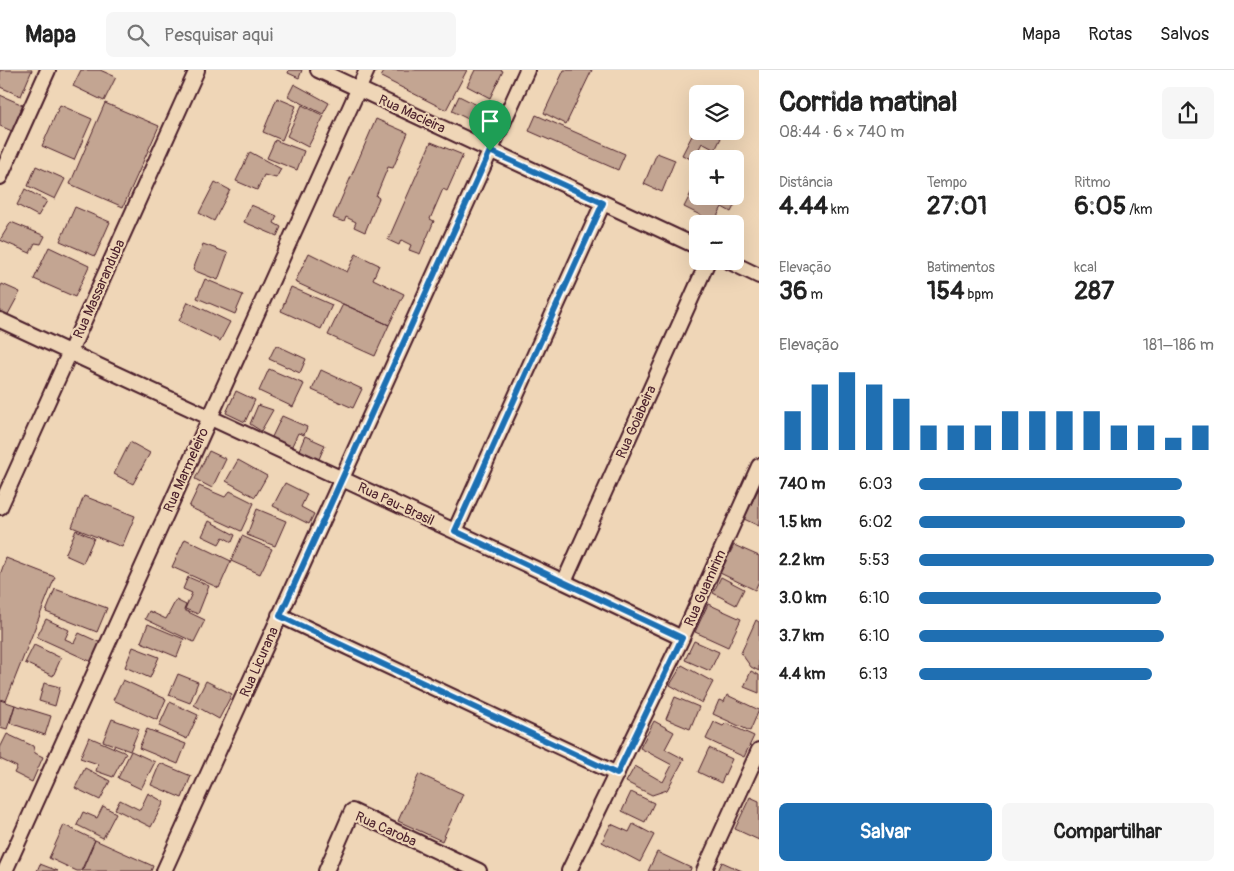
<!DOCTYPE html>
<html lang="pt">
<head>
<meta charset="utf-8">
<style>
	body { margin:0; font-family:Pangolin,sans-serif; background:#f6f6f6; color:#222; height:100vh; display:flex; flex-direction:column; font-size:19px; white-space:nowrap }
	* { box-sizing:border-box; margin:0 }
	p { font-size:16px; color:#767676 }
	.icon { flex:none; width:28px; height:28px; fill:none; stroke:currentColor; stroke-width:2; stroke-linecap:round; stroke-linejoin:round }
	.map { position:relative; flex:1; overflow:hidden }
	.panel { display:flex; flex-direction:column; background:#fff; width:475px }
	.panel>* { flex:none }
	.buttons { position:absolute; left:689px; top:15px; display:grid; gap:10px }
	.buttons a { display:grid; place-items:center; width:55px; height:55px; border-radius:8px; background:#fff; box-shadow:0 5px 20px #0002; font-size:25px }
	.pin { position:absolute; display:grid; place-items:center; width:42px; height:42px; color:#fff; margin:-51px -21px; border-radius:50% 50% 50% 0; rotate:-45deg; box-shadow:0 0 5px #0007 }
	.pin .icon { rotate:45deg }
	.round { display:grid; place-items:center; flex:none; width:52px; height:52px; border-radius:8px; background:#f6f6f6 }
	.overview { display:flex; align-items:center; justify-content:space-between; height:85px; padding:0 20px }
	h1 { font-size:28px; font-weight:700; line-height:38px }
	.stats { display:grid; grid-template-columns:repeat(3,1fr); gap:8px; height:85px; padding:5px 20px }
	.stats div { display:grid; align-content:center }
	.stats b { font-size:25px; font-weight:700 }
	.stats small { font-size:14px; font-weight:400 }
	.stats p { font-size:14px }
	.chart { height:140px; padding:10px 20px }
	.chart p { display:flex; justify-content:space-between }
	.chart svg { width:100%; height:90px; margin-top:5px; stroke:#1f6fb2; stroke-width:6 }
	.primary-button { display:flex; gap:10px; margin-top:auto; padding:10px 20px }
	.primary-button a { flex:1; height:58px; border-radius:8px; background:#1f6fb2; color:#fff; font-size:20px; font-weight:700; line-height:58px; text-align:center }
	.primary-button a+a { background:#f6f6f6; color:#222 }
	ul { padding:0 20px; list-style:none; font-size:16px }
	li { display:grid; grid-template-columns:80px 60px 1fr; align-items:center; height:38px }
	li i { height:12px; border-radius:6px; background:#1f6fb2 }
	header { display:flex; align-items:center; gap:30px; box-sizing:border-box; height:70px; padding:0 25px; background:#fff; border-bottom:1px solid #e0e0e0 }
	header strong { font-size:24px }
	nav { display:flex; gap:28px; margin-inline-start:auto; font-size:18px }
	.search { width:350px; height:45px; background:#f6f6f6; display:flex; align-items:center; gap:12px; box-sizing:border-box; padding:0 18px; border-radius:8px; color:#767676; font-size:19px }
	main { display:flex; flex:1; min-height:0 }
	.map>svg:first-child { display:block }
	.building { fill:#c3a592; stroke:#4a1f2b }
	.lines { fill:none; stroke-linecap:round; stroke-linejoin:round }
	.minor-casing { stroke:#4a1f2b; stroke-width:18 }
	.minor { stroke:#efd6b7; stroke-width:14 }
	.route-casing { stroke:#fff; stroke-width:10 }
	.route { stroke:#1f6fb2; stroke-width:6 }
	.labels { text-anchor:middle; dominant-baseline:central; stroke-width:4.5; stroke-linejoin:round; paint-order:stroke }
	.street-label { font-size:14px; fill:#4a1f2b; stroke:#efd6b7 }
</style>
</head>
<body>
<header>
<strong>Mapa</strong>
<div class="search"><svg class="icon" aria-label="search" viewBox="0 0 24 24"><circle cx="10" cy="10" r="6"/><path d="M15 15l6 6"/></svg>Pesquisar aqui</div>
<nav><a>Mapa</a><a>Rotas</a><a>Salvos</a></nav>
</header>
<main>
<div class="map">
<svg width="759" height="801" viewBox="0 0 759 801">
	<rect width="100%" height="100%" fill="#efd6b7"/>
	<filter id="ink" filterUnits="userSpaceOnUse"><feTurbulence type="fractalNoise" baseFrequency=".02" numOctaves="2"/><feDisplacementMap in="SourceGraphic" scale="10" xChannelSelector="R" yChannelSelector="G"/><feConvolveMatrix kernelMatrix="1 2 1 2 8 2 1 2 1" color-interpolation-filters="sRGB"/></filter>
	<g filter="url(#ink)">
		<path class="building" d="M0 0H32L21 26 0 17Z
			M81 0H100L116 7 104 31 73 16Z
			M289 0H302L299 8 288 3Z
			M385 0H467L446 40 381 7Z
			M475 0H501L503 1 490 28 467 16Z
			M564 0H592L566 54 544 43Z
			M294 14 329 33 323 44 288 26Z
			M0 25 23 35 12 61 0 56Z
			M459 26 477 35 470 50 452 41Z
			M277 28 296 36 282 70 263 62Z
			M105 33 159 56 123 137 70 114Z
			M60 35 92 49 74 90 42 76Z
			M302 35 324 46 308 77 287 66Z
			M536 45 625 84 618 100 529 61Z
			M376 49 408 63 393 98 388 97 376 126 379 128 365 162 354 157 356 152 346 147 344 152 333 148Z
			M697 56 698 61H708L721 68 715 80 702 73 693 90 682 85Z
			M275 70 304 81 297 100 267 88Z
			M431 72 463 85 447 121 443 119 430 149 434 151 420 184 409 180 411 175 401 170 399 175 388 170Z
			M250 82 281 99 276 108 264 105 257 120 236 111Z
			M657 83 675 90 662 122 644 114Z
			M36 96 65 109 55 129 28 116Z
			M698 109V126H735V121L740 124 731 142 722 137 714 152 684 137Z
			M215 112 230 120 214 151 199 143Z
			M25 119 47 131 38 146 17 135Z
			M251 135 277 146 274 153 281 157 277 166 244 152Z
			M75 137 110 152 95 186 60 171Z
			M11 152 45 166 41 174 35 173 30 183 0 170Z
			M203 174 228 183 218 210 193 200Z
			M49 177 89 196 75 227 34 209Z
			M309 183 347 202 356 184 379 195 373 209 404 224 389 255 295 212Z
			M205 209 243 225 235 244 197 228Z
			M2 214 20 222 6 248 0 245V218Z
			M291 217 332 235 321 259 281 241Z
			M188 232 230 252 220 271 179 251Z
			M343 234 389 255 375 286 328 265Z
			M276 275 306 289 300 303 269 289Z
			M269 299 304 314 293 337 259 321Z
			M321 300 362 319 353 338 312 320Z
			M236 321 255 330 245 352 226 343Z
			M258 335 273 340 261 361 250 354Z
			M282 346 307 357 304 365 298 363 290 380 270 371Z
			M305 366 325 375 319 389 299 380Z
			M130 372 150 383 133 414 114 404Z
			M209 381 226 389 212 418 195 409Z
			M238 390 267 406 255 427 226 411Z
			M285 413 307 424 301 437 314 444 309 454 273 436Z
			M199 416 225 427 230 421 254 433 241 461 189 437Z
			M759 418V456L744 449Z
			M84 426 135 446 122 477 72 457Z
			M257 439 286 451 275 476 247 465Z
			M209 451 235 465 232 472 223 467 219 474 202 466Z
			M76 460 94 468 83 493 65 485Z
			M242 466 272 479 260 504 231 491Z
			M185 469 231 491 219 518 172 497Z
			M734 475 759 486V511L755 520 720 503Z
			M6 488 55 507 6 631 0 629V505Z
			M188 507 209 516 198 544 185 539 192 523 183 519Z
			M721 507 744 519 736 535 713 523Z
			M55 519 107 538 97 562 46 542Z
			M176 530 186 535 184 540 205 550 194 572 145 549 149 541 166 549Z
			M708 534 741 549 728 577 695 562Z
			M46 549 69 560 65 569 74 573 79 563 101 573 92 592 37 567Z
			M756 550 759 552V601L751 597 741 583Z
			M148 554 184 569 177 587 141 572Z
			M694 571 719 582 710 601 685 590Z
			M34 575 61 588 53 606 25 593Z
			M133 577 159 587 150 608 125 597Z
			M682 595 713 612 702 633 670 615Z
			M751 601 759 605V623L744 617Z
			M178 604 198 612 190 633 169 625Z
			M123 610 166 629 157 650 113 630Z
			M206 611 232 624 219 649 194 635Z
			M44 613 60 617 55 636 39 631Z
			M727 625 759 640 750 661 713 644 719 630 724 632Z
			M675 627 699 637 690 659 666 649Z
			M0 630 15 635 7 659 0 657Z
			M170 632 198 645 187 669 159 656Z
			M15 635 51 646 45 665 10 653Z
			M112 649 139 659 130 681 103 671Z
			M654 651 674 662 665 679 684 689 667 720 652 725 626 712 635 696 663 712 672 695 640 678Z
			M714 652 723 656 726 653 754 666 744 687 706 669Z
			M147 659 186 674 178 694 139 678Z
			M7 664 33 676 35 683 43 687 32 712 14 703 17 697 0 689V678Z
			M89 667 126 683 113 707 96 701 98 694 80 688Z
			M709 678 732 689 721 713 698 702Z
			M131 681 155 692 141 719 118 708Z
			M160 693 191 706 182 728 151 715Z
			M85 698 110 711 100 730 75 718Z
			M419 704 463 724 442 771 398 751Z
			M631 722 654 733 645 752 622 741Z
			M148 723 164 732 151 757 115 739 120 730 140 740Z
			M750 727 759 731V770L735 759Z
			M103 736 116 743 103 768 77 755 83 742 97 748Z
			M611 754 629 762 633 754 654 765 640 792 602 772Z
			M64 755 95 770 81 801H77L49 788Z
			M95 770 153 796 151 801H82Z
			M657 782 691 798 690 801H648Z
			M722 792 742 801H718Z
			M40 794 58 801H37Z"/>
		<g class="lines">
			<defs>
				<path id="minor" d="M318 0 698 177
					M0 107 48 0
					M728 191 759 206
					M0 250 564 512 682 568
					M0 437 197 0
					M455 461 603 133
					M564 512 708 191
					M279 545 617 704
					M5 801 367 0
					M164 801 527 0
					M326 801 352 741 479 801
					M569 801 682 568 759 396
					M704 801 759 680"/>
			</defs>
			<use href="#minor" class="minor-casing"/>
			<use href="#minor" class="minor"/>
		</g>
	</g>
	<g class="lines" filter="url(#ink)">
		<defs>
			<path id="route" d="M490 81 603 133 455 461 682 568 617 704 280 546Z"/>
		</defs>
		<use href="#route" class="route-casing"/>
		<use href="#route" class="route"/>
	</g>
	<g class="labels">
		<g class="street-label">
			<text transform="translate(412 44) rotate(25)">Rua Macieira</text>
			<text transform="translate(99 219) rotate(-66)">Rua Massaranduba</text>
			<text transform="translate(636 352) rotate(-66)">Rua Goiabeira</text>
			<text transform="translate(186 400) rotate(-66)">Rua Marmeleiro</text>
			<text transform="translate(396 434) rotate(25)">Rua Pau-Brasil</text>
			<text transform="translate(705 518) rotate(-66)">Rua Guamirim</text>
			<text transform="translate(259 592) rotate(-66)">Rua Licurana</text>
			<text transform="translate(386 759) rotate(24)">Rua Caroba</text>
		</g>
	</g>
</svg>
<div class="buttons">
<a><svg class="icon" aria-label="layers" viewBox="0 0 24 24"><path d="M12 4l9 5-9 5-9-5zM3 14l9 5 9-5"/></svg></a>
<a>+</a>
<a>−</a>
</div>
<div class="pin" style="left:490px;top:81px;background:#1e9e55"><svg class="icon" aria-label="arrive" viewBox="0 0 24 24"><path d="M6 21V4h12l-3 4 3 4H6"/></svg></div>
</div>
<section class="panel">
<div class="overview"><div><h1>Corrida matinal</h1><p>08:44 · 6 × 740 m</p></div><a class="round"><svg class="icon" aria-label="share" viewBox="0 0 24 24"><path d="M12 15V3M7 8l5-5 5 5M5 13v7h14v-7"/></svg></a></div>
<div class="stats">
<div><p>Distância</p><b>4.44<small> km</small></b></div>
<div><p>Tempo</p><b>27:01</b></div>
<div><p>Ritmo</p><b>6:05<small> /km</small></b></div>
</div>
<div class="stats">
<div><p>Elevação</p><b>36<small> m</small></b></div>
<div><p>Batimentos</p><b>154<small> bpm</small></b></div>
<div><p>kcal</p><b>287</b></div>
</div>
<div class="chart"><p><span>Elevação</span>181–186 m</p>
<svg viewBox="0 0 160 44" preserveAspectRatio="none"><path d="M5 44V25M15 44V12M25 44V6M35 44V12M45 44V19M55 44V32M65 44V32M75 44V32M85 44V25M95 44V25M105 44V25M115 44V25M125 44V32M135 44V32M145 44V38M155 44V32"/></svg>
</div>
<ul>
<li><b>740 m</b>6:03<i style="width:89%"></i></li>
<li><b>1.5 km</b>6:02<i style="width:90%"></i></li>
<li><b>2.2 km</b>5:53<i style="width:100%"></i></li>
<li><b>3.0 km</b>6:10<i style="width:82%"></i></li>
<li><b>3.7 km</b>6:10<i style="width:83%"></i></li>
<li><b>4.4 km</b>6:13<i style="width:79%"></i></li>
</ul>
<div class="primary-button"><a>Salvar</a><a>Compartilhar</a></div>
</section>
</main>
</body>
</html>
